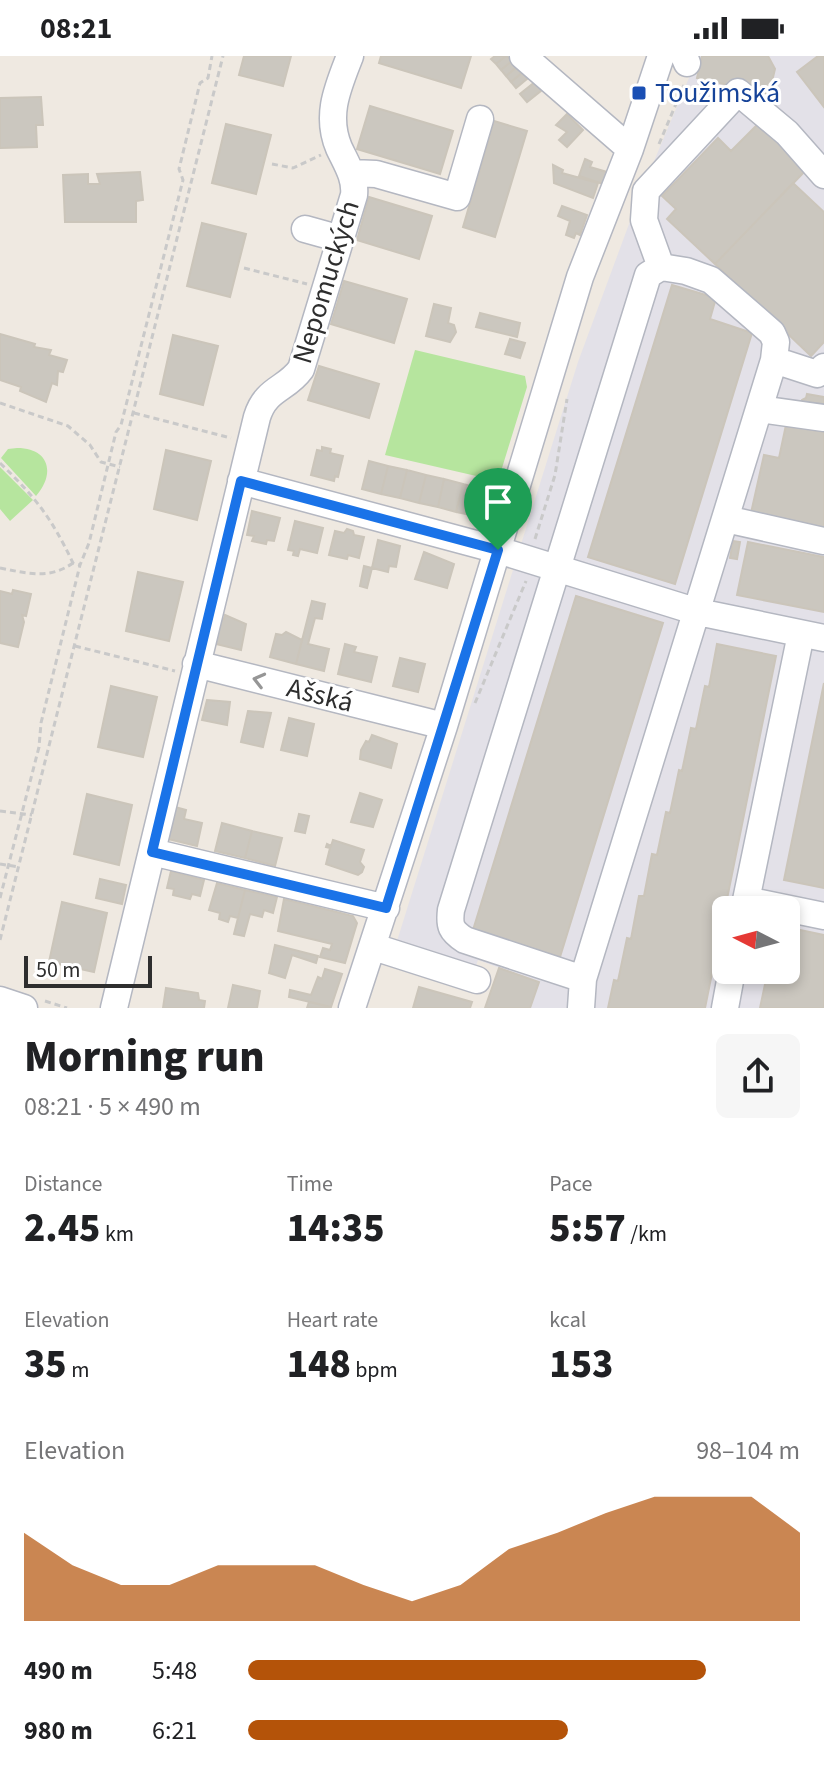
<!DOCTYPE html>
<html lang="en">
<head>
<meta charset="utf-8">
<style>
	body { margin:0; font-family:"Source Sans 3",sans-serif; background:#f6f6f6; color:#202124; height:100vh; display:flex; flex-direction:column; font-size:30px; white-space:nowrap }
	* { box-sizing:border-box; margin:0 }
	p { font-size:26px; color:#757577 }
	.icon { flex:none; width:44px; height:44px; fill:none; stroke:currentColor; stroke-width:2; stroke-linecap:round; stroke-linejoin:round }
	.map { position:relative; height:952px; overflow:hidden }
	.sheet { display:flex; flex-direction:column; background:#fff; flex:1 }
	.sheet>* { flex:none }
	.needle { width:52px; rotate:276deg }
	.buttons { position:absolute; left:712px; top:840px; display:grid; gap:16px }
	.buttons a { display:grid; place-items:center; width:88px; height:88px; border-radius:12px; background:#fff; box-shadow:0 4px 12px #0003; font-size:40px }
	.scale { position:absolute; left:24px; bottom:20px; width:128px; box-sizing:border-box; padding-left:8px; border:4px solid #2e2e2e; border-top:0; font-size:22px; line-height:28px; white-space:nowrap; color:#2e2e2e; -webkit-text-stroke:6px #fff; paint-order:stroke }
	.pin { position:absolute; display:grid; place-items:center; width:68px; height:68px; color:#fff; margin:-82px -34px; border-radius:50% 50% 50% 0; rotate:-45deg; box-shadow:0 0 8px #0007 }
	.pin .icon { rotate:45deg }
	.round { display:grid; place-items:center; flex:none; width:84px; height:84px; border-radius:12px; background:#f6f6f6 }
	.headline { display:flex; align-items:center; justify-content:space-between; height:136px; padding:0 24px }
	h1 { font-size:44px; font-weight:800; line-height:60px }
	.stats { display:grid; grid-template-columns:repeat(3,1fr); gap:12px; height:136px; padding:8px 24px }
	.stats div { display:grid; align-content:center }
	.stats b { font-size:40px; font-weight:800 }
	.stats small { font-size:22px; font-weight:400 }
	.stats p { font-size:22px }
	.chart { height:224px; padding:16px 24px }
	.chart p { display:flex; justify-content:space-between }
	.chart svg { width:100%; height:144px; margin-top:8px; fill:#b45309; opacity:.7 }
	ul { padding:0 24px; list-style:none; font-size:26px }
	li { display:grid; grid-template-columns:128px 96px 1fr; align-items:center; height:60px }
	li i { height:20px; border-radius:10px; background:#b45309 }
	.status { display:flex; justify-content:space-between; align-items:center; height:56px; padding:0 40px; background:#fff; direction:ltr }
	.status svg { height:22px; fill:currentColor }
	.map>svg:first-child { display:block }
	.industrial { fill:#e3e1e8; fill-rule:evenodd }
	.green { fill:#b6e59e }
	.building { fill:#cbc7bf; stroke:#cbc5ba; stroke-width:2 }
	.lines { fill:none; stroke-linecap:round; stroke-linejoin:round }
	.minor-casing { stroke:#b4b7c1; stroke-width:29 }
	.path { stroke:#c9c9c9; stroke-width:3; stroke-dasharray:6 4; stroke-linecap:butt }
	.minor { stroke:#fff; stroke-width:26 }
	.oneway { stroke:#969696 }
	.route-casing { stroke:#fff; stroke-width:16 }
	.route { stroke:#1a73e8; stroke-width:10 }
	.transit-dot { fill:#1a4fb4; stroke:#fff; stroke-width:3 }
	.labels { text-anchor:middle; dominant-baseline:central; stroke-width:6; stroke-linejoin:round; paint-order:stroke }
	.transit-label { font-size:28px; fill:#164399; stroke:#fff; text-anchor:start }
	.street-label { font-size:28px; fill:#2e2e2e; stroke:#fff }
</style>
</head>
<body>
<div class="status"><b>08:21</b><svg viewBox="0 0 49 12"><path d="M0 12V9h3v3zM5 12V6h3v6zM10 12V3h3v9zM15 12V0h3v12zM26 1h20v11H26zM47 4h2v5h-2z"/></svg></div>
<div class="map">
<svg width="824" height="952" viewBox="0 0 824 952">
	<rect width="100%" height="100%" fill="#efe9e1"/>
	<path class="industrial" d="M690 0H824V952H530L538 926 478 904 475 912 397 885 578 306 639 141 691 17ZM726 854H786V914H726Z"/>
	<path class="green" d="M415 294 525 320 527 331 498 425 385 399Z
		M17 392C49 392 56 417 36 440L1 402 8 393Z
		M0 411 33 444 10 465 0 453Z"/>
	<path class="building" d="M244 0H291L283 30 239 19Z
		M381 0H471L461 32 379 7Z
		M495 0H506L496 8 491 3Z
		M506 0 513 4 501 14 496 8Z
		M702 0H768L775 13 769 38 697 22Z
		M818 0H824V51L797 16Z
		M513 4 518 10 506 20 501 14Z
		M518 10 523 16 511 26 506 20Z
		M523 16 528 22 516 32 511 26Z
		M535 26 542 34 527 46 520 38Z
		M41 41 43 69H36L37 91 0 92V42Z
		M370 50 453 75 440 118 357 93Z
		M567 58 583 74 567 91 559 84 567 76 556 69Z
		M494 65 527 75 495 181 463 171Z
		M760 66 808 112 715 208 667 163 676 153 662 140 718 82 731 95Z
		M226 68 271 79 256 138 212 127Z
		M585 103 592 106 590 111 607 116 603 128 579 120Z
		M553 109 563 114 562 117 598 127 593 142 554 127Z
		M140 116 143 144 136 145V166H65L63 119 88 118V128H100L97 118Z
		M793 127 824 156V286L811 300 715 208Z
		M369 141 432 160 419 203 357 184Z
		M562 150 587 159 580 179 576 177 574 182 566 179 570 165 558 160Z
		M202 167 246 178 230 241 187 230Z
		M344 225 407 243 394 287 331 268Z
		M672 229 716 242 710 263 752 277 675 528 588 501Z
		M434 248 451 252 448 267 454 269 456 276 450 286 426 280Z
		M480 257 520 267 517 281 476 271Z
		M0 278 35 288 34 291 51 294 49 299 67 304 63 316 58 315 57 329 52 327 46 346 20 335 21 331 0 324Z
		M173 279 218 290 203 349 160 338Z
		M510 283 525 287 520 302 505 298Z
		M319 310 379 328 369 362 308 344Z
		M807 338 824 341V356L800 351 802 344 806 342Z
		M786 369 824 376V472L751 457 764 399 779 402Z
		M322 391 331 393 330 397 343 400 338 421 335 420 334 425 311 419 317 394 322 395Z
		M166 394 211 405 197 464 154 453Z
		M369 405 388 410 381 438 362 433Z
		M388 410 407 414 400 442 381 438Z
		M407 414 426 419 419 447 400 442Z
		M426 419 444 423 438 451 419 447Z
		M444 423 463 428 456 456 438 451Z
		M463 428 482 433 476 460 456 456Z
		M252 455 280 462 274 485 267 484 266 488 252 485 254 480 247 479Z
		M295 465 323 472 317 497 300 493 298 500 293 499 294 495 288 494Z
		M347 473 353 475 354 479 364 481 359 502 348 499 347 503 329 499 335 475 344 477Z
		M378 484 400 490 396 511 389 510 388 516 372 512Z
		M733 485 740 486 737 503 730 502Z
		M748 486 824 501V556L737 539Z
		M424 496 454 508 447 532 415 523Z
		M364 510 372 512 367 532 360 530Z
		M138 516 183 526 169 585 126 575Z
		M13 534 31 538 26 560 22 559 24 566 18 591 0 587V535L12 538Z
		M576 540 663 567 560 901 473 874Z
		M312 545 325 548 322 563 315 562 308 588 329 593 324 615 296 608Z
		M225 559 246 568 241 594 212 587 218 562 224 563Z
		M286 576 302 584 296 608 270 601 276 578 282 579Z
		M345 588 356 591 354 596 377 601 371 626 338 618Z
		M717 588 776 600 705 952H608L614 924 618 925 627 882 631 883 639 840H644L652 798 657 799 666 756 670 757 679 714 682 715 691 672 696 673 705 630 709 631Z
		M400 602 425 608 418 636 393 630Z
		M824 627V832L784 824Z
		M111 630 157 641 143 701 98 691Z
		M207 644 230 646 227 669 202 664Z
		M248 655 271 657 263 691 241 686Z
		M289 662 314 668 307 700 281 694Z
		M372 679 397 688 391 712 360 703 361 694 366 685 369 686Z
		M360 737 382 744 373 771 351 766Z
		M87 738 132 749 119 809 74 798Z
		M175 751 186 754 184 763 202 767 197 790 168 783Z
		M299 758 309 760 305 777 295 775Z
		M222 767 252 775 245 802 215 795Z
		M252 775 282 782 275 810 245 802Z
		M333 784 364 794 360 806 364 811 362 816 358 819 326 808 330 792 326 791 327 788 331 790Z
		M171 815 204 824 200 840 192 838 190 843 173 839 174 833 167 832Z
		M100 823 126 829 122 848 96 842Z
		M217 827 245 834 238 862 230 860 228 866 219 863 220 857 209 854Z
		M245 834 277 841 273 857 264 854 262 861 250 858 244 880 234 878Z
		M284 843 353 860 357 867 345 907 320 901 323 892 330 894 332 888 278 875Z
		M62 846 107 857 94 916 49 906Z
		M786 871 824 879V952H760L768 914H786Z
		M275 889 318 900 316 907 292 899 285 922 269 917Z
		M499 912 539 926 530 952H485Z
		M325 913 342 918 331 951 289 941 290 934 311 939 318 921 322 923Z
		M233 929 260 935 257 952H228Z
		M419 931 472 946 470 952H413Z
		M166 932 198 937 199 944 205 945 204 952H163Z
		M309 946 331 951 307 952Z"/>
	<g class="lines">
		<defs>
			<path id="minor" d="M523 0 630 93
				M684 0 687 7
				M351 117 376 118 457 141 480 63
				M305 173 341 183
				M661 211 644 164 646 135 738 36 787 77 824 119
				M774 304 817 318 824 311
				M759 353 824 362
				M241 425 498 494 698 556 824 582
				M726 463 824 485
				M196 608 444 670
				M152 796 386 852
				M746 844 824 860
				M744 854 801 578
				M374 891 477 924
				M0 944 24 952
				M114 952 257 361C266 332 286 334 301 313L354 139C356 122 346 107 339 92 325 59 338 31 350 0
				M352 952 444 670 580 221 630 93 661 0
				M581 952 583 923 774 304 776 286 772 277 711 224 686 215 661 211 648 219 451 854C449 870 451 875 465 884L583 923
				M725 952 732 914"/>
		</defs>
		<use href="#minor" class="minor-casing"/>
		<path class="path" d="M698 27 714 30
			M659 88 684 29
			M272 108 293 112 321 99
			M244 212 307 228
			M0 347 68 370 90 389 101 406 120 411
			M134 357 231 382
			M0 407C36 442 51 461 73 507L80 509
			M535 483 555 419 567 343
			M0 512C26 517 49 524 73 507
			M75 590 175 615
			M475 647 526 525
			M0 755 32 759
			M0 808 19 811
			M0 842 39 691 41 667 80 509 89 487 116 376 121 369 183 124 179 113 200 27 208 22 212 0
			M0 884 223 0
			M45 945 67 952"/>
		<use href="#minor" class="minor"/>
	</g>
	<defs><path id="oneway-chevron" d="M-2-3.5L2.5 0L-2 3.5" fill="none" stroke-width="1.6" stroke-linecap="round" stroke-linejoin="round" transform="scale(2)"/></defs>
	<use class="oneway" href="#oneway-chevron" transform="translate(259 624) rotate(-166)"/>
	<g class="lines">
		<defs>
			<path id="route" d="M241 425 498 494 386 852 152 796Z"/>
		</defs>
		<use href="#route" class="route-casing"/>
		<use href="#route" class="route"/>
	</g>
	<rect class="transit-dot" x="631" y="29" width="16" height="16" rx="4"/>
	<g class="labels">
		<g class="transit-label">
			<text x="655" y="37">Toužimská</text>
		</g>
		<g class="street-label">
			<text transform="translate(326 226) rotate(-73)">Nepomuckých</text>
			<text transform="translate(320 639) rotate(14)">Ašská</text>
		</g>
	</g>
</svg>
<div class="buttons">
<a><svg class="needle" viewBox="-14 -14 28 28"><path d="M0-13l5 13h-10z" fill="#e53935"/><path d="M0 13l5-13h-10z" fill="#757577"/></svg></a>
</div>
<div class="scale">50 m</div>
<div class="pin" style="left:498px;top:494px;background:#1e9e55"><svg class="icon" aria-label="arrive" viewBox="0 0 24 24"><path d="M6 21V4h12l-3 4 3 4H6"/></svg></div>
</div>
<section class="sheet">
<div class="headline"><div><h1>Morning run</h1><p>08:21 · 5 × 490 m</p></div><a class="round"><svg class="icon" aria-label="share" viewBox="0 0 24 24"><path d="M12 15V3M7 8l5-5 5 5M5 13v7h14v-7"/></svg></a></div>
<div class="stats">
<div><p>Distance</p><b>2.45<small> km</small></b></div>
<div><p>Time</p><b>14:35</b></div>
<div><p>Pace</p><b>5:57<small> /km</small></b></div>
</div>
<div class="stats">
<div><p>Elevation</p><b>35<small> m</small></b></div>
<div><p>Heart rate</p><b>148<small> bpm</small></b></div>
<div><p>kcal</p><b>153</b></div>
</div>
<div class="chart"><p><span>Elevation</span>98–104 m</p>
<svg viewBox="0 0 160 44" preserveAspectRatio="none"><path d="M0 44V17L10 27L20 33L30 33L40 27L50 27L60 27L70 33L80 38L90 33L100 22L110 17L120 11L130 6L140 6L150 6L160 17V44z"/></svg>
</div>
<ul>
<li><b>490 m</b>5:48<i style="width:83%"></i></li>
<li><b>980 m</b>6:21<i style="width:58%"></i></li>
</ul>
</section>
</body>
</html>
